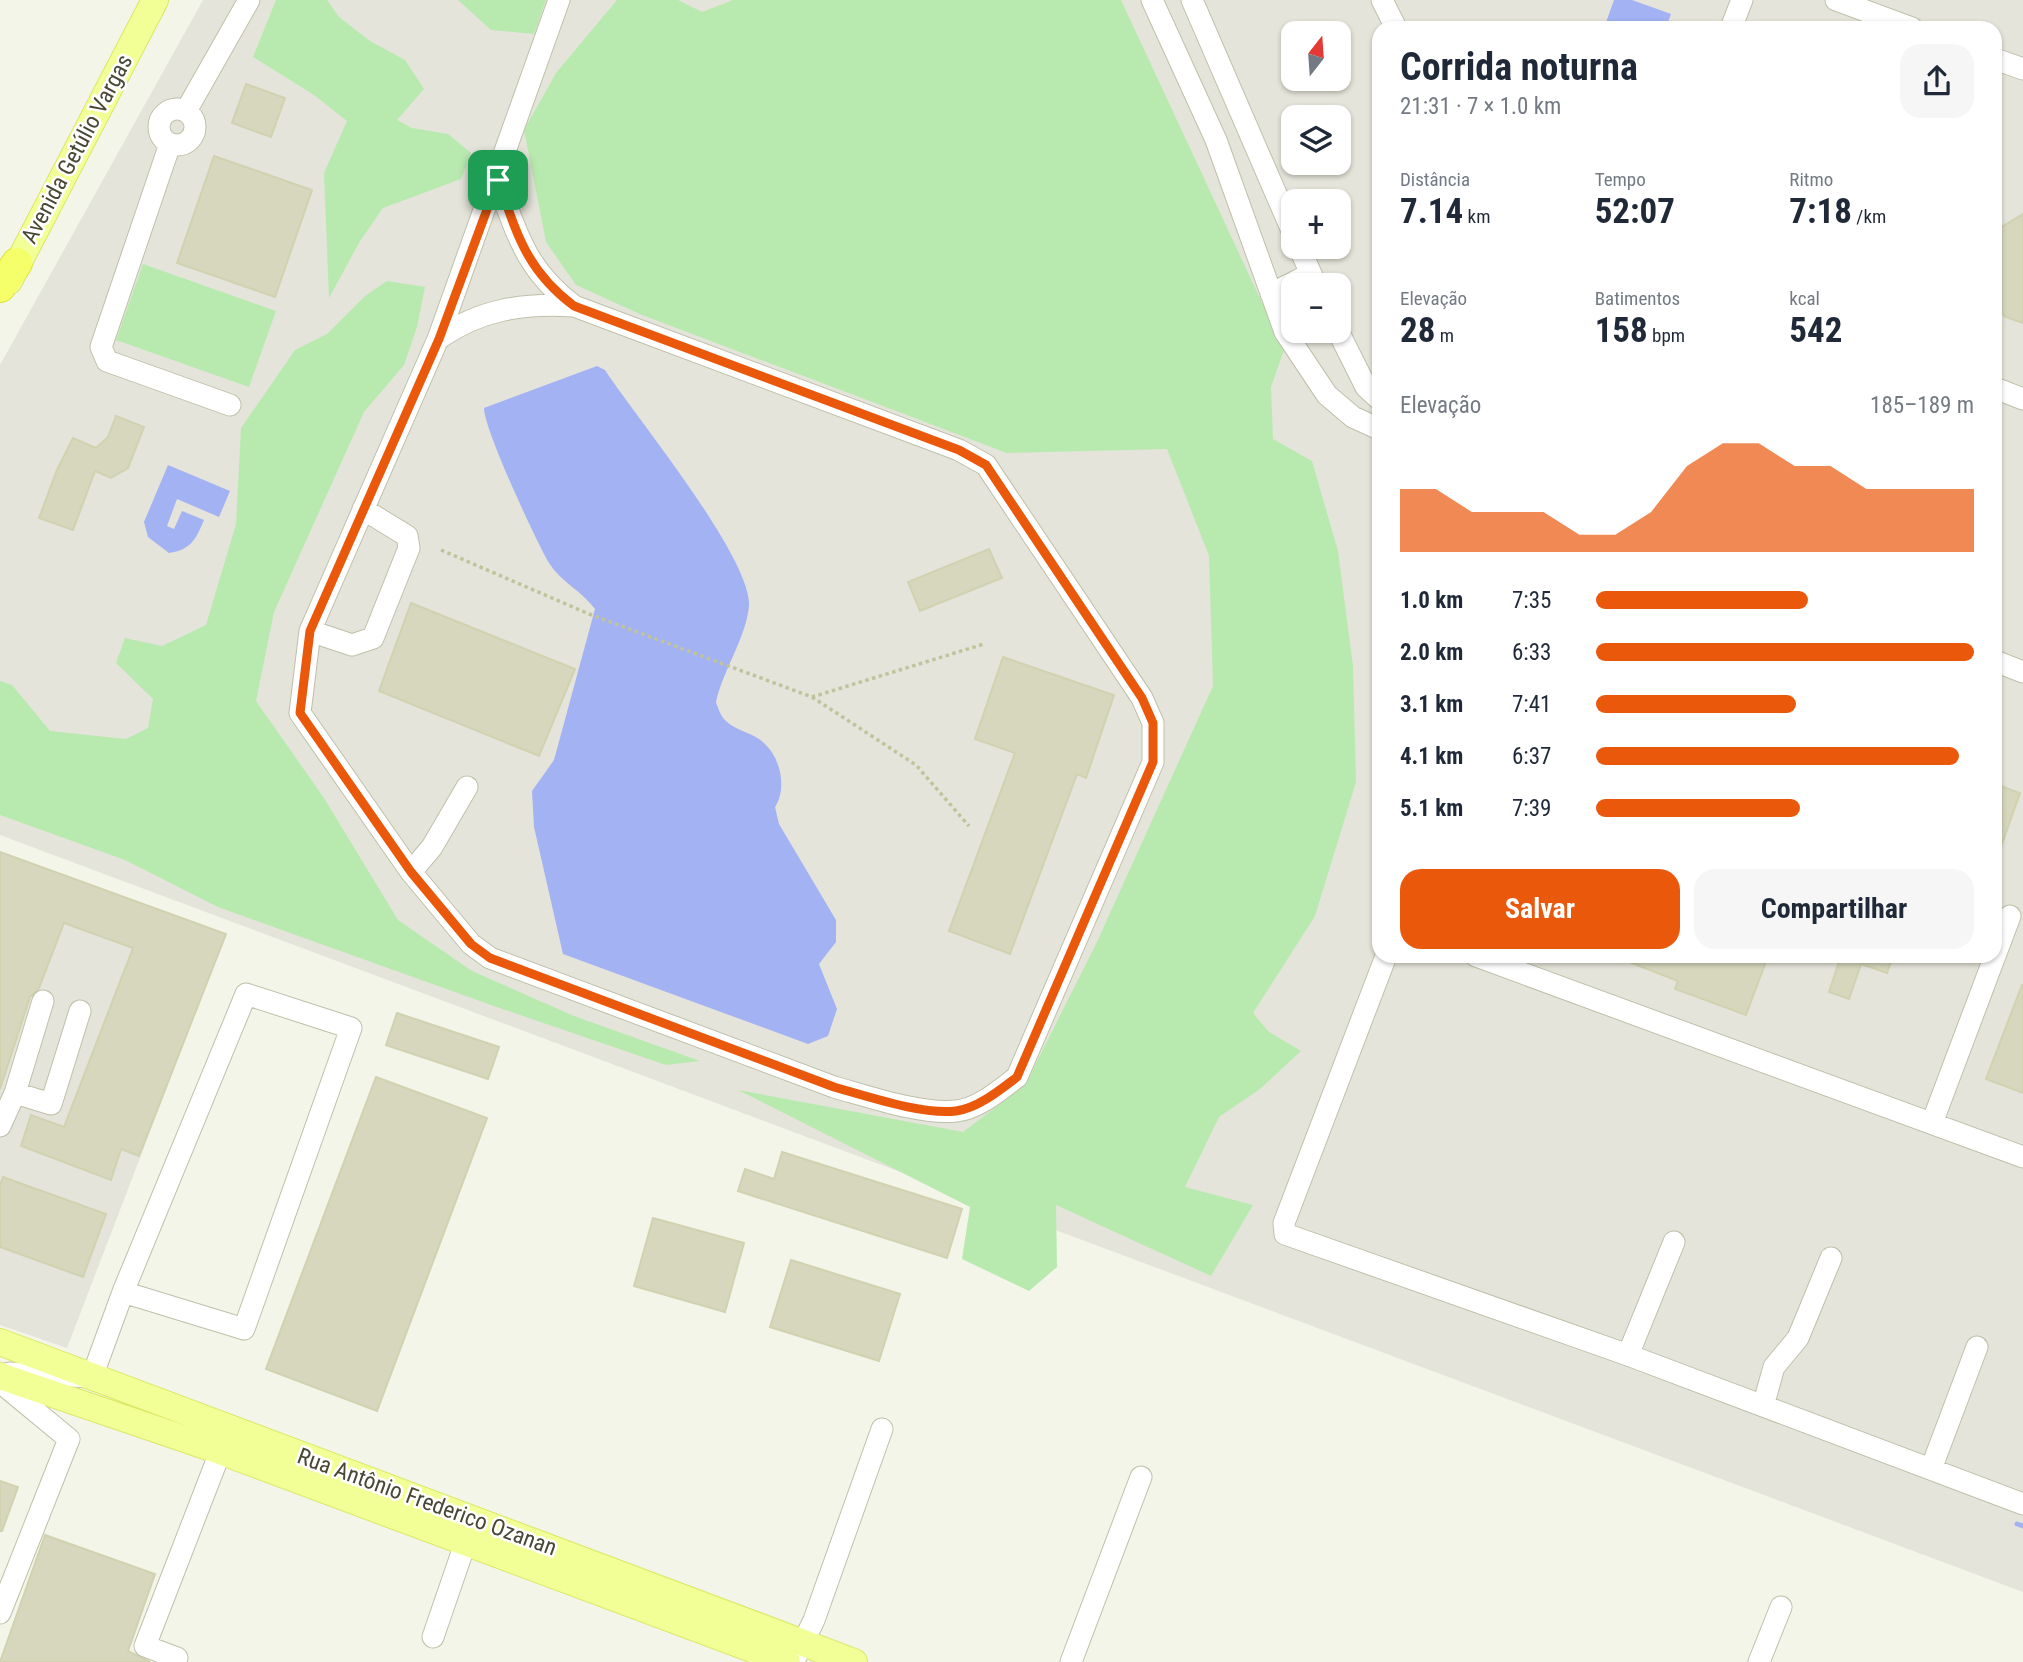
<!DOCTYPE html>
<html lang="pt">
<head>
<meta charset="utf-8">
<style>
	body { margin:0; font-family:"Roboto Condensed",sans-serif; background:#f6f6f7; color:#1f2937; height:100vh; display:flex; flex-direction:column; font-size:26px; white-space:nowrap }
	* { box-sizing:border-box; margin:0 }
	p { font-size:23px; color:#747a83 }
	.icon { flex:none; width:38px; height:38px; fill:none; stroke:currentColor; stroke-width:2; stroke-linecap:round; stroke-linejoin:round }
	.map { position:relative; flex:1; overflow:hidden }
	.drawer { position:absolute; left:1372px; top:21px; width:630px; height:942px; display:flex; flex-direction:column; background:#fff; border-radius:21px; box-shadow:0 2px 5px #0004 }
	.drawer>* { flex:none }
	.needle { width:46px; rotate:17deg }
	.fabs { position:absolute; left:1281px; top:21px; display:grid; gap:14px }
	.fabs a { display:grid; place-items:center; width:70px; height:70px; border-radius:14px; background:#fff; box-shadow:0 2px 5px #0004; font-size:35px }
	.pin { position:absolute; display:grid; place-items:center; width:60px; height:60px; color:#fff; margin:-30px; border-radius:14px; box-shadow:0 4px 10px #0006 }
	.round { display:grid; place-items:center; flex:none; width:74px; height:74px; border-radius:21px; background:#f6f6f7 }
	.head { display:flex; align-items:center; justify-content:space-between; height:119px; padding:0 28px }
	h1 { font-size:38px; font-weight:700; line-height:52px }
	.figures { display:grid; grid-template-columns:repeat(3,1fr); gap:10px; height:119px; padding:7px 28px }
	.figures div { display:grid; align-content:center }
	.figures b { font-size:35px; font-weight:700 }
	.figures small { font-size:19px; font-weight:400 }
	.figures p { font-size:19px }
	.chart { height:196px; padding:14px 28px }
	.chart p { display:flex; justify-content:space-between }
	.chart svg { width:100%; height:126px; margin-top:7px; fill:#ea580c; opacity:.7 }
	.primary-button { display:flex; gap:14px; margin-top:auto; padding:14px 28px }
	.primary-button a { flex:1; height:80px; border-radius:21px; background:#ea580c; color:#fff; font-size:28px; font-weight:700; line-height:80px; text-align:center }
	.primary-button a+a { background:#f6f6f7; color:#1f2937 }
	ul { padding:0 28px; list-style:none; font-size:23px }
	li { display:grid; grid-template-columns:112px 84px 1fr; align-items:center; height:52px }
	li i { height:18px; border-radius:9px; background:#ea580c }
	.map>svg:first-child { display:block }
	.industrial { fill:#e4e4da; fill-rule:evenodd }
	.green { fill:#b8eab0 }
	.water { fill:#a3b2f3 }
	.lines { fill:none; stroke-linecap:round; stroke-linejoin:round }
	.stream { stroke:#a3b2f3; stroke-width:5 }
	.building { fill:#d6d7bd; stroke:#d1d2b0; stroke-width:2 }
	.minor-casing { stroke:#bfc0aa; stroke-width:23 }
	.major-casing { stroke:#dae863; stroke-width:28 }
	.highway-casing { stroke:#dce334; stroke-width:32 }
	.path { stroke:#c1c39b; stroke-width:3.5; stroke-dasharray:3.5 3.5; stroke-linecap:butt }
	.minor { stroke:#fff; stroke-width:21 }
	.major { stroke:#f2ff97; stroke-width:26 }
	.highway { stroke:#f4ff69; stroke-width:30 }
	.route-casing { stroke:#fff; stroke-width:14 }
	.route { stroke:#ea580c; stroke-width:9 }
	.labels { text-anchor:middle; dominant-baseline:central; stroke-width:5; stroke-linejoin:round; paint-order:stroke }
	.street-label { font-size:23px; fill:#484836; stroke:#fff }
</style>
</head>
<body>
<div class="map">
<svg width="2023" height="1662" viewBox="0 0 2023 1662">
	<rect width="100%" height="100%" fill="#f3f5e8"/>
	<path class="industrial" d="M203 0H2023V1592L0 835V365ZM1379 28H1995V956H1379ZM1293 33H1339V79H1293ZM1293 117H1339V163H1293ZM1293 201H1339V247H1293ZM1293 285H1339V331H1293Z
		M0 852 226 934 67 1348 0 1325Z"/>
	<path class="green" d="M276 0H327L339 17 370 41 405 60 424 89 397 120 412 128 448 134 471 153 461 179 383 208 360 241 329 298 324 173 347 121 314 95 253 57Z
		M458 0H546L534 34 491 30Z
		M617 0H678L702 12 733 0H1121L1284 350 1271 387 1273 439 1312 461 1338 551 1353 666 1356 782 1315 916 1253 1013 1269 1032 1301 1051 1260 1089 1219 1117 1185 1187 1253 1205 1211 1276 1056 1205 1057 1267 1029 1291 962 1259 970 1207 738 1090 963 1132 1025 1085 1096 944 1213 686 1209 556 1167 449 1007 453 642 315 576 285 546 242 524 130 556 73Z
		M143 264 276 311 249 387 116 340Z
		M387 281 425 287 417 327 404 365 364 412 274 612 256 701 324 798 398 920 472 971 574 1016 700 1061 666 1065 491 1005 218 907 125 860 0 815V681L12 685 50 731 126 739 148 728 153 699 116 663 125 638 162 646 206 625 236 524 241 428 295 350 327 334 365 296Z"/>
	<path class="water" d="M1614 0H1632L1671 14 1666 28H1604Z
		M597 366 605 370C635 416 752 558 749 606 746 638 723 670 716 702 718 708 721 717 726 721 736 731 754 733 764 743 781 758 787 789 775 807L779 824 836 920V942L819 964 837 1009 828 1036 808 1044 563 954 534 827 532 791 554 760 595 609C582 591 561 582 549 563 536 541 484 429 484 408Z
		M168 465 230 491 219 517 177 499 167 526 174 529 182 511 204 520C196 539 191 550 169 553L148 537 144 522Z"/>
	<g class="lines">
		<path class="stream" d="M2017 1524 2023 1526"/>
	</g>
	<path class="building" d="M246 84 285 98 271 137 232 123Z
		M214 156 312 190 275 297 177 263Z
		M2023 214V323L2006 317 1995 307V231Z
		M116 416 144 427 128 468 111 478 95 471 73 530 39 518 57 470 73 438 96 448 108 437Z
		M989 549 1002 578 920 611 908 582Z
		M411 603 575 669 539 756 379 691Z
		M1003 657 1114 695 1086 778 1077 774 1010 954 949 931 1015 753 975 739Z
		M1995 784 2020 793 1997 858H1995Z
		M0 852 226 934 139 1156 121 1149 111 1180 21 1146 31 1115 64 1127 133 948 64 923 39 988 30 997 0 1089Z
		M1614 956H1768L1746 1015 1675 989 1678 981Z
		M1841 956H1893L1887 973 1861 964 1849 999 1829 992Z
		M2022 985H2023V1093L1986 1079Z
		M397 1013 499 1047 488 1079 386 1045Z
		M376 1077 487 1118 377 1411 266 1369Z
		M782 1152 962 1209 947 1258 738 1191 745 1169 774 1179Z
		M3 1177 106 1214 83 1277 0 1247V1185Z
		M653 1218 744 1243 725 1312 634 1286Z
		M791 1260 900 1294 879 1361 770 1327Z
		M0 1481 18 1487 2 1531H0Z
		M45 1535 155 1574 128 1651 150 1662H0Z"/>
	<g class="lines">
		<defs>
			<path id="minor" d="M1152 0 1216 140 1285 332 1327 395 1353 417 1379 429
				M1192 0 1293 233
				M1382 0 1396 28
				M1836 0 1912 28
				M1731 28 1742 0
				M1995 59 2023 69
				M159 127a18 18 0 1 1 36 0a18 18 0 1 1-36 0Z
				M186 111 249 0
				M170 144 101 347 107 361 230 405
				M497 180C517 234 526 270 574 306L959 450 986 465 1142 698 1153 723V762L1017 1077C1000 1090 978 1109 956 1111 922 1115 867 1096 834 1087L490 958 471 944 411 872 300 713 310 631 438 339 559 0
				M1299 247 1316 285
				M1271 294 1310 274
				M1338 331 1366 387 1379 399
				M438 339C480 309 524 303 574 306
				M1995 388 2023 399
				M310 631 352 645 373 638 409 548 407 536 363 509
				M1995 661 2023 672
				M411 872 432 847 467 787
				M1386 956 1284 1223 1285 1234 1628 1355 2023 1504
				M1476 956 2023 1157
				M43 1001 15 1093 51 1104 80 1011
				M1932 1123 2010 916
				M0 1126 15 1093
				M1628 1355 1674 1242
				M9 1373 92 1377 123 1292 246 994 351 1028 244 1329 123 1292
				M0 1382 69 1439 0 1613
				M1763 1406 1774 1367 1798 1338 1831 1258
				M1931 1469 1977 1347
				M433 1637 465 1544
				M796 1657 814 1620 882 1429
				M175 1662 177 1658 145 1646 226 1437
				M1071 1662 1141 1477
				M1759 1662 1781 1607"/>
			<path id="major" d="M9 281 155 0
				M0 1342 854 1662
				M0 1376 220 1451 787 1662"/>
			<path id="highway" d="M0 287 17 263"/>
		</defs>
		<use href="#minor" class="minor-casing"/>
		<use href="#major" class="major-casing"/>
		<use href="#highway" class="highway-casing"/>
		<path class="path" d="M441 550 589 614 812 697 984 644
			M812 697 916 765 969 826"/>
		<use href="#minor" class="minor"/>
		<use href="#major" class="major"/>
		<use href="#highway" class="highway"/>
	</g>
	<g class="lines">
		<defs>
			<path id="route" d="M498 180C517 234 526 270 574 306L959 450 986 465 1142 698 1153 723V762L1017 1077C1000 1090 978 1108 956 1111 922 1115 867 1096 834 1087L490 958 471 944 411 872 300 713 310 631 439 339Z"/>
		</defs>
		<use href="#route" class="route-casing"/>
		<use href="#route" class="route"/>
	</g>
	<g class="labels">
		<g class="street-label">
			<text transform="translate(77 149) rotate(-62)">Avenida Getúlio Vargas</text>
			<text transform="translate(427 1502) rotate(20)">Rua Antônio Frederico Ozanan</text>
		</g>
	</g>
</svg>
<div class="fabs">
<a><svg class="needle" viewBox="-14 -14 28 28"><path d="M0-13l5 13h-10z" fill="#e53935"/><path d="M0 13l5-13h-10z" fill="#747a83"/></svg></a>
<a><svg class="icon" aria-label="layers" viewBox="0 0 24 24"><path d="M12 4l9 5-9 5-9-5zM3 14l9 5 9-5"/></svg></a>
<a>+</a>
<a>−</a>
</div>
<div class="pin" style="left:498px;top:180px;background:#1e9e55"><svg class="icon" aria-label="arrive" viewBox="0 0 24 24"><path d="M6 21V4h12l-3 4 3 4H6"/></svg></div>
<section class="drawer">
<div class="head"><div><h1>Corrida noturna</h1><p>21:31 · 7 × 1.0 km</p></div><a class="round"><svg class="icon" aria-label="share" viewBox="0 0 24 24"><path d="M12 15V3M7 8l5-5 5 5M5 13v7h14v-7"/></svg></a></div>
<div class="figures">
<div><p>Distância</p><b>7.14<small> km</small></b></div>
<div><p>Tempo</p><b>52:07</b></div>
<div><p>Ritmo</p><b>7:18<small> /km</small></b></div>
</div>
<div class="figures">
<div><p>Elevação</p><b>28<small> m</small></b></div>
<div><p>Batimentos</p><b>158<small> bpm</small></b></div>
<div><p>kcal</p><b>542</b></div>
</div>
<div class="chart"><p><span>Elevação</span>185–189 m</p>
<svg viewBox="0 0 160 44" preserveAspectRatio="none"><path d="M0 44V22L10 22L20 30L30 30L40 30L50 38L60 38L70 30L80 14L90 6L100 6L110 14L120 14L130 22L140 22L150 22L160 22V44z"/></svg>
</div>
<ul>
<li><b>1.0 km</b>7:35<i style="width:56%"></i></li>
<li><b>2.0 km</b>6:33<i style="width:100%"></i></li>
<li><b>3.1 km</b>7:41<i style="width:53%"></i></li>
<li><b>4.1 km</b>6:37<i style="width:96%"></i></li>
<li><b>5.1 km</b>7:39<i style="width:54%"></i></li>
</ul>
<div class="primary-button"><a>Salvar</a><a>Compartilhar</a></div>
</section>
</div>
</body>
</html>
